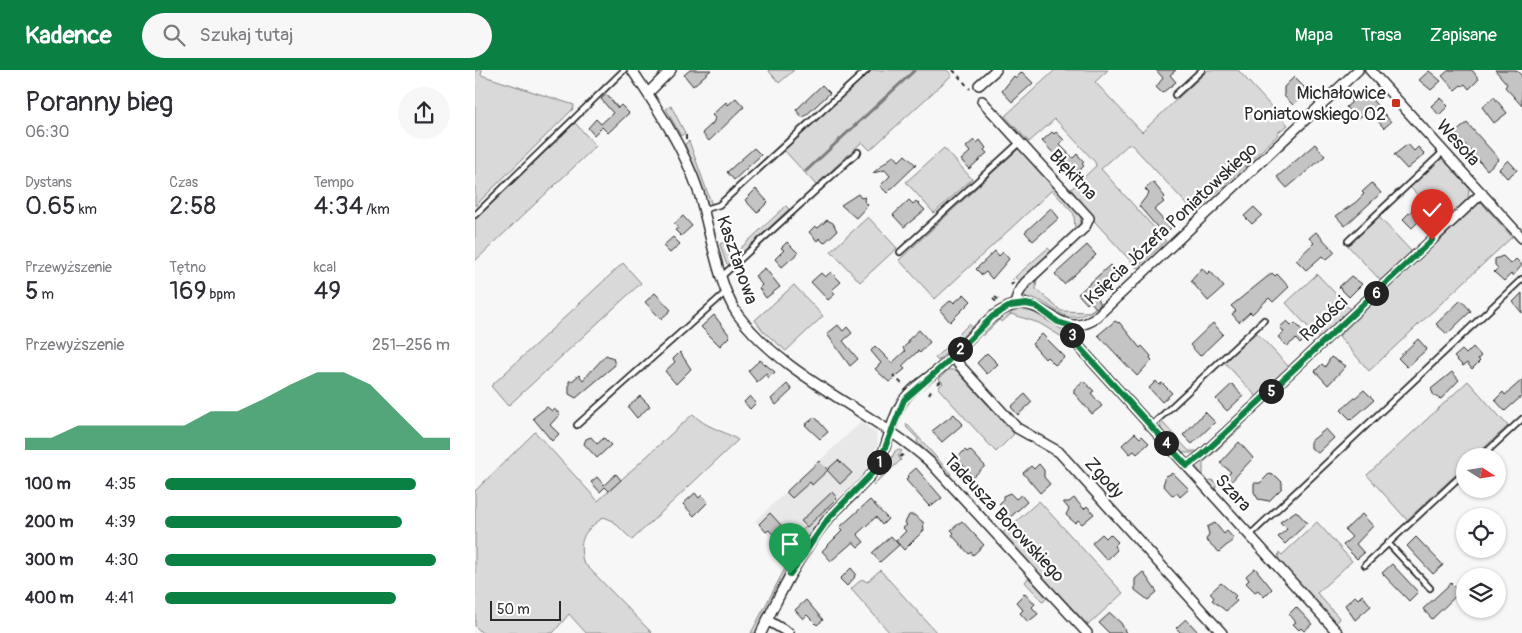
<!DOCTYPE html>
<html lang="pl">
<head>
<meta charset="utf-8">
<style>
	body { margin:0; font-family:Pangolin,sans-serif; background:#f7f7f7; color:#2b2b33; height:100vh; display:flex; flex-direction:column; font-size:19px; white-space:nowrap }
	* { box-sizing:border-box; margin:0 }
	p { font-size:16px; color:#7c7c81 }
	.icon { flex:none; width:28px; height:28px; fill:none; stroke:currentColor; stroke-width:2; stroke-linecap:round; stroke-linejoin:round }
	.map { position:relative; flex:1; overflow:hidden }
	.side { display:flex; flex-direction:column; background:#fff; width:475px }
	.side>* { flex:none }
	.needle { width:32px; rotate:102deg }
	.buttons { position:absolute; left:981px; top:378px; display:grid; gap:10px }
	.buttons a { display:grid; place-items:center; width:50px; height:50px; border-radius:50%; background:#fff; box-shadow:0 1px 4px #0004; font-size:25px }
	.scale { position:absolute; left:15px; bottom:12px; width:71px; box-sizing:border-box; padding-left:5px; border:2px solid #2b2b2b; border-top:0; font-size:14px; line-height:18px; white-space:nowrap; color:#2b2b2b; -webkit-text-stroke:4px #fff; paint-order:stroke }
	.pin { position:absolute; display:grid; place-items:center; width:42px; height:42px; color:#fff; margin:-51px -21px; border-radius:50% 50% 50% 0; rotate:-45deg; box-shadow:0 0 5px #0007 }
	.pin .icon { rotate:45deg }
	.km { position:absolute; width:25px; height:25px; margin:-12px; border-radius:50%; background:#222; color:#fff; font-size:14px; line-height:25px; text-align:center }
	.round { display:grid; place-items:center; flex:none; width:52px; height:52px; border-radius:26px; background:#f7f7f7 }
	.headline { display:flex; align-items:center; justify-content:space-between; height:85px; padding:0 25px }
	h1 { font-size:28px; font-weight:600; line-height:38px }
	.stats { display:grid; grid-template-columns:repeat(3,1fr); gap:8px; height:85px; padding:5px 25px }
	.stats div { display:grid; align-content:center }
	.stats b { font-size:25px; font-weight:600 }
	.stats small { font-size:14px; font-weight:400 }
	.stats p { font-size:14px }
	.chart { height:140px; padding:10px 25px }
	.chart p { display:flex; justify-content:space-between }
	.chart svg { width:100%; height:90px; margin-top:5px; fill:#0b8043; opacity:.7 }
	ul { padding:0 25px; list-style:none; font-size:16px }
	li { display:grid; grid-template-columns:80px 60px 1fr; align-items:center; height:38px }
	li i { height:12px; border-radius:6px; background:#0b8043 }
	header { display:flex; align-items:center; gap:30px; box-sizing:border-box; height:70px; padding:0 25px; background:#0b8043; color:#fff }
	header strong { font-size:24px }
	nav { display:flex; gap:28px; margin-inline-start:auto; font-size:18px }
	.search { width:350px; height:45px; background:#f7f7f7; display:flex; align-items:center; gap:12px; box-sizing:border-box; padding:0 18px; border-radius:28px; color:#7c7c81; font-size:19px }
	main { display:flex; flex:1; min-height:0 }
	.map>svg:first-child { display:block }
	.built { fill:#e8e8e8 }
	.green { fill:#d9d9d9; stroke:#828282 }
	.lines { fill:none; stroke-linecap:round; stroke-linejoin:round }
	.stream { stroke:#7b7b7b; stroke-width:3 }
	.building { fill:#c4c4c4; stroke:#2b2b2b }
	.service-casing { stroke:#2b2b2b; stroke-width:8 }
	.minor-casing { stroke:#2b2b2b; stroke-width:12 }
	.path { stroke:#2b2b2b; stroke-width:2; stroke-dasharray:4 4; stroke-linecap:butt }
	.service { stroke:#fff; stroke-width:4.5 }
	.minor { stroke:#fff; stroke-width:9 }
	.route-casing { stroke:#fff; stroke-width:10 }
	.route { stroke:#0b8043; stroke-width:6 }
	.poi-dot { fill:#c8321e; stroke:#fff; stroke-width:2 }
	.labels { text-anchor:middle; dominant-baseline:central; stroke-width:4.5; stroke-linejoin:round; paint-order:stroke }
	.poi-label { font-size:18px; fill:#2b2b2b; stroke:#fff; text-anchor:end }
	.street-label { font-size:18px; fill:#2b2b2b; stroke:#fff }
</style>
</head>
<body>
<header>
<strong>Kadence</strong>
<div class="search"><svg class="icon" aria-label="search" viewBox="0 0 24 24"><circle cx="10" cy="10" r="6"/><path d="M15 15l6 6"/></svg>Szukaj tutaj</div>
<nav><a>Mapa</a><a>Trasa</a><a>Zapisane</a></nav>
</header>
<main>
<section class="side">
<div class="headline"><div><h1>Poranny bieg</h1><p>06:30</p></div><a class="round"><svg class="icon" aria-label="share" viewBox="0 0 24 24"><path d="M12 15V3M7 8l5-5 5 5M5 13v7h14v-7"/></svg></a></div>
<div class="stats">
<div><p>Dystans</p><b>0.65<small> km</small></b></div>
<div><p>Czas</p><b>2:58</b></div>
<div><p>Tempo</p><b>4:34<small> /km</small></b></div>
</div>
<div class="stats">
<div><p>Przewyższenie</p><b>5<small> m</small></b></div>
<div><p>Tętno</p><b>169<small> bpm</small></b></div>
<div><p>kcal</p><b>49</b></div>
</div>
<div class="chart"><p><span>Przewyższenie</span>251–256 m</p>
<svg viewBox="0 0 160 44" preserveAspectRatio="none"><path d="M0 44V38L10 38L20 32L30 32L40 32L50 32L60 32L70 25L80 25L90 19L100 12L110 6L120 6L130 12L140 25L150 38L160 38V44z"/></svg>
</div>
<ul>
<li><b>100 m</b>4:35<i style="width:88%"></i></li>
<li><b>200 m</b>4:39<i style="width:83%"></i></li>
<li><b>300 m</b>4:30<i style="width:95%"></i></li>
<li><b>400 m</b>4:41<i style="width:81%"></i></li>
</ul>
</section>
<div class="map">
<svg width="1047" height="563" viewBox="0 0 1047 563">
	<rect width="100%" height="100%" fill="#f7f7f7"/>
	<filter id="ink" filterUnits="userSpaceOnUse"><feTurbulence type="fractalNoise" baseFrequency=".02" numOctaves="2"/><feDisplacementMap in="SourceGraphic" scale="10" xChannelSelector="R" yChannelSelector="G"/><feConvolveMatrix kernelMatrix="1 2 1 2 8 2 1 2 1" color-interpolation-filters="sRGB"/></filter>
	<g filter="url(#ink)">
		<path class="built" d="M386 352 401 363 403 374 392 401 332 457 320 467 315 466 304 476 280 451Z"/>
		<path class="green" d="M0 0H7L6 5 99 35 98 39 0 136Z
			M293 0H319L304 13Z
			M397 0H472L477 5 395 80 387 72 341 115 309 80Z
			M580 0H633L620 12 667 62 733 0H763L813 55 802 63 803 65 720 143 655 73 626 99 691 171 662 198 621 153 596 119 621 96 620 92 580 49 554 72 530 46Z
			M196 36 210 63 206 66 191 39Z
			M100 53 121 76 0 191V149Z
			M214 71 237 135H233L210 74Z
			M469 78 497 109 459 143 431 112Z
			M544 78 554 85 605 142C607 151 605 155 600 162L599 144 577 120 460 229 424 190Z
			M967 88 994 118 993 129 968 152 935 117Z
			M1004 130 1037 167 894 301 864 266Z
			M311 136 314 139 255 195 251 193 245 174 249 172 256 187Z
			M393 147 422 178 385 212 356 181Z
			M904 147 937 182 906 211 873 176Z
			M573 178 577 182 545 213 540 207Z
			M148 193 166 213 33 336 16 316Z
			M842 204 875 239 844 269 811 233Z
			M562 207 561 219 586 241 616 242 627 232C586 269 584 227 545 226L555 212Z
			M319 215 348 246 311 281 288 261 280 250Z
			M546 239 565 244 591 263 587 267 564 253 536 244 527 252 524 250 507 266 529 245Z
			M494 254 497 257 463 291 460 288Z
			M781 262 814 297 782 327 749 292Z
			M473 300H481L539 364 521 382 463 318 468 313 464 309Z
			M993 311 1033 356 1000 386H990V396L932 450 892 405Z
			M218 344C231 358 248 360 263 370L157 470 138 451 129 447C109 461 103 468 108 492L177 563H111L94 544 78 563H7L0 556V421L60 362 123 431Z
			M686 351 714 381H724L725 383H704C697 375 683 363 686 351Z
			M431 353 476 404 474 405 442 372 443 369 432 358Z
			M763 354 768 356 728 393V406L732 411 737 410 742 415 740 419 744 425 718 398Z
			M423 380 427 381 423 386 426 390 398 416 411 400 420 381Z
			M564 431 648 523 613 555 527 464Z
			M353 436 356 439C325 476 302 519 281 563H276L316 487 304 476 315 466 320 467Z
			M842 452 877 491 842 523 865 549 861 553 803 490 804 482 807 485Z
			M405 500 462 563H415L376 519 387 509 392 512Z
			M554 507 572 528 568 532 550 512Z"/>
		<g class="lines">
			<path class="stream" d="M331 101 440 0"/>
		</g>
		<path class="building" d="M215 0H236L218 16 209 5Z
			M681 0H701L695 5 701 12 687 23 681 17 688 8Z
			M974 0H997L1004 9 994 19 990 14 987 16 986 15 980 20 967 6Z
			M1020 0H1041L1047 6V36L1030 17 1032 14Z
			M954 1 966 11 956 20 944 10Z
			M547 2 558 13 537 32 527 21 539 6 541 8Z
			M819 7 833 21 818 35 809 26V17Z
			M347 15 355 23 328 48 321 40Z
			M131 24 143 38 146 35 154 43 133 63 127 57 119 65 113 58 121 49 126 54 138 43 126 29Z
			M885 25 891 30 895 27 916 52 909 58 894 41 882 49 871 37 876 33V29H880Z
			M1019 27 1032 43 1019 53 1007 37Z
			M261 28 269 37 234 71 227 63 238 53 240 48 237 45 251 32 253 35Z
			M965 28 973 36 964 45 956 36Z
			M992 53 1024 89 1012 100 980 63Z
			M577 62 579 64 581 62 589 70 584 74 598 88 602 84 609 92 607 94 609 96 599 105 567 71Z
			M499 70 502 73 505 70 511 78 509 80 512 83 494 99 486 90 495 82 491 77Z
			M840 74 850 86 812 118 802 107Z
			M933 74 939 81 943 77 950 84 932 99 919 85Z
			M279 78 286 85 259 110 252 102Z
			M419 85 424 91 430 85 441 95 412 123 405 116 415 106 410 100 398 103Z
			M1033 90 1042 100 1032 108 1024 99Z
			M678 112 690 127 687 130 689 132 679 140 696 158 689 165 664 136 674 123 670 119Z
			M897 113 906 123 870 156 861 146 881 132 889 124 887 122Z
			M281 119 293 132 282 143 270 130Z
			M383 124 386 128 390 127 389 131 393 135 381 148 366 135Z
			M434 130 438 134 441 131 450 140 429 157 418 145Z
			M943 134 958 150 951 157 945 150 937 158 928 149Z
			M779 137 787 145 777 154 769 146Z
			M576 138 584 148 558 171 550 162Z
			M208 146 217 156 206 166 200 160 203 158 199 154Z
			M352 150 358 153 362 161 349 173 344 168 342 171 334 162 340 156 343 158Z
			M841 162 860 182 851 190 847 186 831 200 821 190 839 173 834 168Z
			M198 167 205 174 195 183 188 176Z
			M312 172 323 183 307 197 300 189 309 180 306 178Z
			M612 175 621 185 589 214 580 204Z
			M520 181 524 186 528 182 534 189 517 209 511 202 507 205 501 199Z
			M1028 186 1036 194 1041 189 1047 195 1038 206 1036 204 1029 211 1019 202 1023 198 1020 195V189Z
			M635 195 643 205 620 226 626 234 621 238 615 231 612 234 603 224Z
			M290 198 305 217 291 228 284 218 287 215 280 206Z
			M727 198 732 204 735 201 749 217 733 231 716 211Z
			M356 202 366 212 357 220 360 224 353 230 336 212 346 203 350 207Z
			M797 203 800 206 802 204 814 217 798 232 794 228 777 244 775 242 764 252 757 244 761 241 756 236Z
			M876 206 887 214 874 227 864 217Z
			M180 223 196 240 186 249 170 232Z
			M1047 223V243L1038 232Z
			M489 224 496 231 475 252 465 240 476 230 479 233Z
			M986 230 996 241 972 264 961 254Z
			M239 245 255 266 245 276 226 257Z
			M640 251 643 253 644 252 665 278 667 276 676 286 675 288 677 290 662 306 623 265Z
			M812 251 817 256 820 253 833 266 825 274 821 269 812 276 803 267 809 262 805 257Z
			M738 253 748 264 725 286 715 275Z
			M363 255 368 261 372 257 377 263 368 271 383 289 375 296 352 264Z
			M444 260 455 272 445 283 443 281 427 296 430 299 414 312 400 299 406 293 396 281 400 276 417 293 430 281 428 278 434 272 433 270Z
			M567 264 590 287 580 295 572 287 570 289 557 274Z
			M943 269 952 279 932 297 923 288Z
			M998 277 1006 286 1003 289 1005 291 997 299 992 293 988 296 979 287 987 280 991 284Z
			M205 282 216 299 201 314 190 301 200 292 198 289Z
			M512 283 523 294 512 304 502 293Z
			M131 285 138 288 140 295 101 328 94 324V311H97L104 305 108 310Z
			M856 287 871 296 853 315 840 301 847 294 850 297Z
			M285 290 300 302 294 308 291 304 282 312 273 301Z
			M977 302 984 310 966 329 959 326 956 319Z
			M1047 310V326L1030 341 1020 330 1028 322 1030 325Z
			M608 311 619 321 616 323 627 336 617 344 599 323V319Z
			M681 311 684 315 687 313 697 323 687 332 674 318Z
			M312 314 317 320 301 335 296 329Z
			M757 314 768 326 752 341 741 329Z
			M889 320 899 330 876 350 866 340Z
			M550 324 557 332 543 345 536 337Z
			M165 326 175 336 162 348 153 337Z
			M275 326 281 333 275 339 269 332Z
			M72 337 77 341 79 339 85 344 75 355 84 364 77 371 58 348Z
			M730 342 740 352 717 374 708 365Z
			M479 344 488 354 467 372 457 361Z
			M340 347 353 362 345 369 330 355Z
			M851 359 859 368 843 383 836 378V371Z
			M660 363 665 368 667 366 674 373 662 384 659 381 655 384 647 375Z
			M116 367 122 374 129 368 136 375 122 388 109 374 111 369Z
			M764 372 778 388 752 416 747 410 756 402 745 393Z
			M490 380 492 382 495 380 510 396 498 407 482 388Z
			M363 390 377 403 365 414 352 400Z
			M344 391 353 400 337 415 335 412 317 428 311 422Z
			M564 394 569 400V407L575 414 565 423 548 403 556 396 559 399Z
			M441 398 467 428 458 435 457 434 454 436 431 410 433 407 432 406Z
			M698 403 714 419 705 427 702 423 698 426 688 415 691 406Z
			M141 404 146 410 134 421 130 417 125 422 116 412 122 407 129 415Z
			M794 404 801 406 807 412V418L794 431 783 429 779 422V413H785Z
			M357 422 362 428 332 457 326 451Z
			M220 423 224 428 227 425 233 432 219 446 208 434Z
			M535 423 541 429 546 425 552 432 530 452 524 445 530 440 524 434 528 430V426Z
			M599 428 609 439 612 436 619 444 607 454 603 450 600 453 591 445 594 439 588 432H594Z
			M395 430 413 449 407 455 401 447 382 464 389 472 383 477 378 472 356 491 347 481 368 460 365 457Z
			M821 441 832 453 810 474 803 467 812 459 805 452Z
			M295 443 315 465 306 473 294 460 291 462 284 454Z
			M887 444 898 456 881 474 889 483 882 489 868 475 877 467 870 460Z
			M434 445H439L448 452 449 460 429 480 421 471 431 461 428 458 432 455 430 453Z
			M487 451 509 475 498 485 496 482 494 484 477 465 479 463 476 460Z
			M740 453 749 464 752 461 759 469 744 482 731 470 734 464 732 457Z
			M627 464 631 468 635 464 643 472 639 476 642 480 632 490 617 473Z
			M416 466 424 475 405 492 397 483Z
			M941 467 968 495 958 504 932 476Z
			M917 494 943 522 934 531 907 503Z
			M376 498 381 504 379 506 380 507 372 516 365 509Z
			M780 498 797 519 789 527 783 520 780 522 771 513 774 510 771 506Z
			M668 502 682 522 673 530 660 520V509Z
			M746 513 761 526 759 528 762 531 751 541 737 530 739 528 735 523Z
			M976 513 985 522 957 549 948 539Z
			M550 523 560 534 557 537 563 544 553 552 545 543 548 540 541 532Z
			M887 525 896 536 880 550 870 535 880 526 883 529Z
			M331 530 348 550 342 555 332 545 328 549 320 540Z
			M821 537 837 554 829 561 826 558 824 560 818 554 821 552 814 544Z
			M635 543 646 553 651 563H634L624 553Z
			M711 549 724 563H706L701 558Z"/>
		<g class="lines">
			<defs>
				<path id="service" d="M700 25 727 0
					M228 140 244 135 392 0
					M0 145 149 0
					M873 171 969 81
					M425 182 545 72
					M247 206 383 82
					M102 355 251 222
					M676 356 789 250
					M1007 386 1047 349
					M775 465 1047 209
					M913 473 955 518
					M890 495 990 402"/>
				<path id="minor" d="M157 0C183 39 209 78 224 123 234 156 244 219 263 245 310 308 398 341 455 392L612 563
					M895 0 1047 168
					M504 15 521 0
					M173 23 196 0
					M507 31 614 148 610 157 550 213 543 224 540 234
					M597 256 598 268 606 279 863 563
					M477 287 542 358 584 382 747 563
					M712 396 727 385 1007 123
					M292 550 314 563
					M286 563C305 523 325 483 353 449 368 432 388 418 400 399 413 380 414 355 425 336 434 318 455 308 469 295 489 277 507 250 531 238 567 219 581 271 618 250L883 0"/>
			</defs>
			<use href="#service" class="service-casing"/>
			<use href="#minor" class="minor-casing"/>
			<path class="path" d="M478 0 495 19
				M211 65V69
				M536 215 540 211 538 209
				M520 227 525 231
				M518 229 523 233
				M418 305 429 316
				M463 314 465 312 467 314
				M454 324 457 319
				M425 387 430 383"/>
			<use href="#service" class="service"/>
			<use href="#minor" class="minor"/>
		</g>
	</g>
	<g class="lines" filter="url(#ink)">
		<defs>
			<path id="route" d="M315 504 353 449 402 398 429 330 469 295 518 246 535 236 551 234 561 236 583 252 596 256 598 268 606 279 712 396 727 385 957 170"/>
		</defs>
		<use href="#route" class="route-casing"/>
		<use href="#route" class="route"/>
	</g>
	<rect class="poi-dot" x="916" y="28" width="10" height="10" rx="2.5"/>
	<g class="labels">
		<g class="poi-label">
			<text x="911" y="23">Michałowice<tspan x="911" dy="21">Poniatowskiego 02</tspan></text>
		</g>
		<g class="street-label">
			<text transform="translate(983 73) rotate(48)">Wesoła</text>
			<text transform="translate(598 105) rotate(47)">Błękitna</text>
			<text transform="translate(696 154) rotate(-43)">Księcia Józefa Poniatowskiego</text>
			<text transform="translate(262 190) rotate(71)">Kasztanowa</text>
			<text transform="translate(849 249) rotate(-43)">Radości</text>
			<text transform="translate(629 408) rotate(48)">Zgody</text>
			<text transform="translate(758 423) rotate(47)">Szara</text>
			<text transform="translate(529 448) rotate(47)">Tadeusza Borowskiego</text>
		</g>
	</g>
</svg>
<div class="buttons">
<a><svg class="needle" viewBox="-14 -14 28 28"><path d="M0-13l5 13h-10z" fill="#e53935"/><path d="M0 13l5-13h-10z" fill="#7c7c81"/></svg></a>
<a><svg class="icon" aria-label="locate" viewBox="0 0 24 24"><circle cx="12" cy="12" r="6"/><path d="M12 2v4M12 18v4M2 12h4M18 12h4"/></svg></a>
<a><svg class="icon" aria-label="layers" viewBox="0 0 24 24"><path d="M12 4l9 5-9 5-9-5zM3 14l9 5 9-5"/></svg></a>
</div>
<div class="scale">50 m</div>
<div class="pin" style="left:315px;top:504px;background:#1e9e55"><svg class="icon" aria-label="arrive" viewBox="0 0 24 24"><path d="M6 21V4h12l-3 4 3 4H6"/></svg></div>
<div class="pin" style="left:957px;top:170px;background:#d93025"><svg class="icon" aria-label="check" viewBox="0 0 24 24"><path d="M5 12l5 5 9-10"/></svg></div>
<b class="km" style="left:404px;top:392px">1</b>
<b class="km" style="left:485px;top:279px">2</b>
<b class="km" style="left:597px;top:265px">3</b>
<b class="km" style="left:691px;top:373px">4</b>
<b class="km" style="left:796px;top:321px">5</b>
<b class="km" style="left:901px;top:223px">6</b>
</div>
</main>
</body>
</html>
